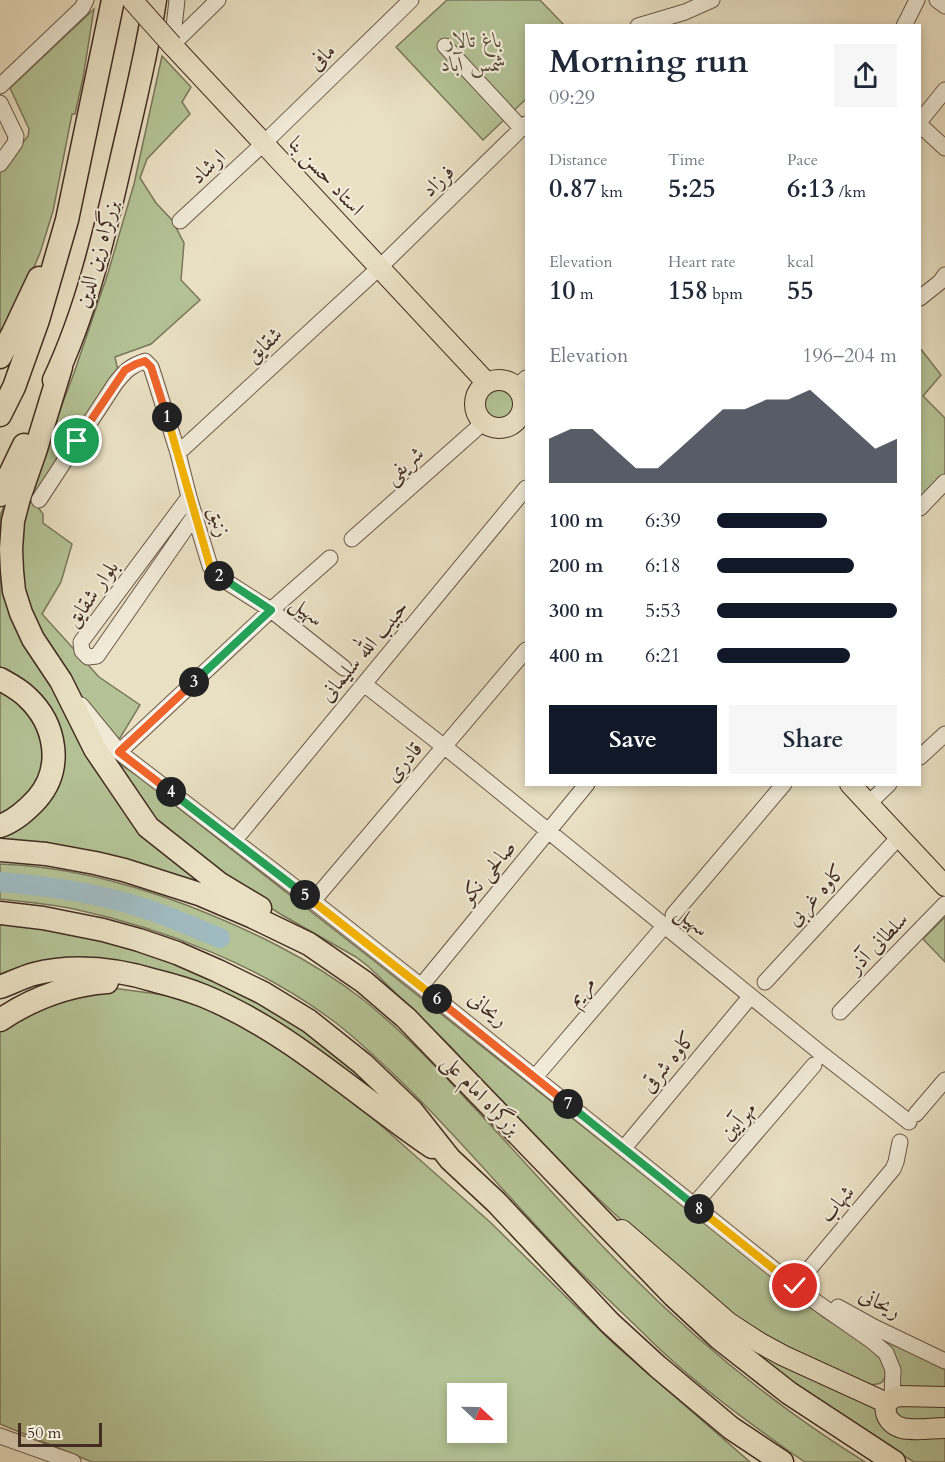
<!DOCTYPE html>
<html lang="en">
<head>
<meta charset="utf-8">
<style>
	body { margin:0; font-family:Cardo,Amiri,serif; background:#f6f6f7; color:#1f2937; height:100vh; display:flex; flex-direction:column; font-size:22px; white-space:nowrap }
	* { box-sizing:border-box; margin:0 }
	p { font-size:20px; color:#747a83 }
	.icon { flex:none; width:33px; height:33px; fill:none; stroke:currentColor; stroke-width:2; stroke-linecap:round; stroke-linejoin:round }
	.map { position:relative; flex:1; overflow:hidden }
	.details { position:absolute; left:525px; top:24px; width:396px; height:762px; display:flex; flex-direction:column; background:#fff; border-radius:0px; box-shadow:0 3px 9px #0003 }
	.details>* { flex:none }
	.needle { width:39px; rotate:112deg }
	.tools { position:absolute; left:447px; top:1383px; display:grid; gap:12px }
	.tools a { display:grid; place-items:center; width:60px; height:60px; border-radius:0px; background:#fff; box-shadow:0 3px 9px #0003; font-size:30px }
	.scale { position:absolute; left:18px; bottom:15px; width:84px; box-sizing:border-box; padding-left:6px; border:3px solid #422c22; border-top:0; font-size:16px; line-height:21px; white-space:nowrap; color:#422c22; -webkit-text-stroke:4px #f1ecd9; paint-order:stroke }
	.pin { position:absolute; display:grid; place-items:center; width:51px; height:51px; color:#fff; margin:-26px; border:3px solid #fff; border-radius:50%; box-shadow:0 2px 6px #0007 }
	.km { position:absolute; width:30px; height:30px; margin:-15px; border-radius:50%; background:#222; color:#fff; font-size:16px; line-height:30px; text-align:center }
	.round { display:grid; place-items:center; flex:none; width:63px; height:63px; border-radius:0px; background:#f6f6f7 }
	.head { display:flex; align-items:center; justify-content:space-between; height:102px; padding:0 24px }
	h1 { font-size:33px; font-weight:600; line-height:45px }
	.stats { display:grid; grid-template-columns:repeat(3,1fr); gap:9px; height:102px; padding:6px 24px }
	.stats div { display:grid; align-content:center }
	.stats b { font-size:26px; font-weight:600 }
	.stats small { font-size:16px; font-weight:400 }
	.stats p { font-size:16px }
	.chart { height:168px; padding:12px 24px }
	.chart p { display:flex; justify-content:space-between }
	.chart svg { width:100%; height:108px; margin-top:6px; fill:#111827; opacity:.7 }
	.action { display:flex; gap:12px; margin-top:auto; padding:12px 24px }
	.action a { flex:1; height:69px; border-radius:0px; background:#111827; color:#fff; font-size:24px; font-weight:600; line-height:69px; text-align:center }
	.action a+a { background:#f6f6f7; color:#1f2937 }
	ul { padding:0 24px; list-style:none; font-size:20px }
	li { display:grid; grid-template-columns:96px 72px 1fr; align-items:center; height:45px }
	li i { height:15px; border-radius:8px; background:#111827 }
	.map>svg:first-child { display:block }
	.green { fill:#b4c396; stroke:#7b785c; stroke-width:1.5; fill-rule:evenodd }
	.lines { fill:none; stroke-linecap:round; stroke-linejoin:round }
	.river { stroke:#9fbac0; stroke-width:20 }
	.minor-casing { stroke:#6c594a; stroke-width:17 }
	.major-casing { stroke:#422c22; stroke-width:22 }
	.highway-casing { stroke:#422c22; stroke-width:25 }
	.minor { stroke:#f1ecd9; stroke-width:15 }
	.major { stroke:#eae1c4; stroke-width:20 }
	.highway { stroke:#eae1c4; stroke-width:22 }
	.major-bridge-casing { stroke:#422c22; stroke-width:22; stroke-linecap:butt }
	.major-bridge { stroke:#eae1c4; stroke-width:20 }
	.split-1-casing { stroke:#fff; stroke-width:12 }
	.split-2-casing { stroke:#fff; stroke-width:12 }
	.split-3-casing { stroke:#fff; stroke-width:12 }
	.split-4-casing { stroke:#fff; stroke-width:12 }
	.split-5-casing { stroke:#fff; stroke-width:12 }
	.split-6-casing { stroke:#fff; stroke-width:12 }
	.split-7-casing { stroke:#fff; stroke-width:12 }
	.split-8-casing { stroke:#fff; stroke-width:12 }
	.split-9-casing { stroke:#fff; stroke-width:12 }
	.split-1 { stroke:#f0652b; stroke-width:8 }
	.split-2 { stroke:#f5b400; stroke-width:8 }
	.split-3 { stroke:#22a559; stroke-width:8 }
	.split-4 { stroke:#f0652b; stroke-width:8 }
	.split-5 { stroke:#22a559; stroke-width:8 }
	.split-6 { stroke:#f5b400; stroke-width:8 }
	.split-7 { stroke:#f0652b; stroke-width:8 }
	.split-8 { stroke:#22a559; stroke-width:8 }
	.split-9 { stroke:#f5b400; stroke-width:8 }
	.labels { text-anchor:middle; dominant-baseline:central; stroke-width:4.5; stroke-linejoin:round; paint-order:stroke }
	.park-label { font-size:21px; font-style:italic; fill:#594a39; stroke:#f1ecd9 }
	.street-label { font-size:21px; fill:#422c22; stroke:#f1ecd9 }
</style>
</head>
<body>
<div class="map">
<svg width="945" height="1462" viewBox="0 0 945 1462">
	<rect width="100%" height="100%" fill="#eae1c4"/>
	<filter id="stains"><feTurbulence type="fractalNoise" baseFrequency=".00333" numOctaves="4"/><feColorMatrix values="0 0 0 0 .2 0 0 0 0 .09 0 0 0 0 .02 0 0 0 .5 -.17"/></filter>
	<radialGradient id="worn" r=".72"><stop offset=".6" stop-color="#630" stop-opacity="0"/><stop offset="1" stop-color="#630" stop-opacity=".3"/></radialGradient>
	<path class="green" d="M447 0H540L564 25 526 26V99L483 140 396 47Z
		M94 9 83 78 75 114H72L53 211 40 253 16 309 0 342V172L28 136 29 129 10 88Z
		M162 56 191 87 182 102 190 114 147 159 140 178 156 203 172 220 184 243 181 280 200 300 151 344 115 357 118 371 34 502 43 514V523L72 544 61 582 42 614 99 677 140 705 120 738 115 737 69 682 24 600 20 567 25 503 74 373 108 273 134 184Z
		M920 348 941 375 923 396 945 418V474L920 498Z
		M480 404a19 19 0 1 1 38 0a19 19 0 1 1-38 0Z
		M25 462 4 561 118 797 258 911 0 842V831L60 751 0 673V515Z
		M0 683 45 730 44 780 0 820Z
		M102 752 139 777 378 964 823 1317 864 1343 886 1363C886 1383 884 1386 864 1384L768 1342 676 1271 573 1175 505 1107 451 1047 369 967 356 957 282 915 205 867 167 838Z
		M0 864C63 866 131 884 189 906 250 930 309 958 361 998 399 1028 433 1063 466 1099 519 1155 570 1214 625 1269 697 1342 778 1408 865 1462H805L790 1452C747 1421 704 1390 665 1354 655 1345 646 1336 636 1326 615 1306 593 1285 572 1264 517 1207 466 1146 410 1090 386 1067 362 1043 336 1023 261 966 166 929 74 909 49 904 25 902 0 899Z
		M945 917V962L923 939Z
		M0 921 67 931 137 949 229 983 318 1039 381 1094 430 1142 163 975 0 981Z
		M112 988 173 996 240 1021 341 1090 490 1222 613 1343 750 1462H92L0 1424V1031L27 1010ZM458 1394H496V1432H458Z
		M705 1309 876 1405 879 1415 945 1432V1462H914L836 1414 754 1353Z
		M863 1329 945 1369V1392L898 1389Z
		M945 1404V1422L898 1420 895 1408 898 1405Z"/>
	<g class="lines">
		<path class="river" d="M0 882C49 886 99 893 146 909 171 917 195 928 220 938"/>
		<defs>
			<path id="minor" d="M937 0 945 6
				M638 26 685 12 712 0
				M904 26 917 0
				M172 45 218 0
				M172 45 177 0
				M445 46 522 129
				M0 86 82 8 86 0
				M0 103 16 136 15 143 0 164
				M920 121 945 90
				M920 125 945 148
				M180 221 263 144 411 0
				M920 298 940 282 945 275
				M516 387 526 378
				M178 453 379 268 526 124
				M189 497 81 642 82 651 88 657 97 656 195 515
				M39 500 115 384C125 371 130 366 145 361L151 367 154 376 178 453 189 497 210 566 219 577 271 610 344 668
				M920 508 945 482
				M352 539 484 422
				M364 684 438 742
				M81 705 117 749
				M95 749 106 746 119 752 313 901 421 986 806 1295 872 1341 886 1353 893 1370 892 1398
				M450 751 823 1055 909 1122
				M119 752 271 610 330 558
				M920 757 945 734
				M868 804 889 784
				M234 841 526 488
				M313 901 526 650
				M673 915 784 784
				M765 982 899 837
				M421 986 587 784
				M840 1012 945 904
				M535 1077 660 931
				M916 1114 945 1080
				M624 1148 745 1003
				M694 1205 814 1065
				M795 1286 893 1169 896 1162 900 1142
				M838 1307 874 1327 945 1361
				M0 1436 73 1462"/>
			<path id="major" d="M172 45 487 383
				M475 404a24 24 0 1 1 48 0a24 24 0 1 1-48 0Z
				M850 784 945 886
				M622 1230 729 1323 760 1343 784 1356 887 1403
				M945 1397 899 1396C877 1401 885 1424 902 1428 915 1431 932 1428 945 1428"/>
			<path id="highway" d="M0 357 13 333 39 278
				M61 367 35 452 19 498 13 521 11 549 12 571 14 591 21 613 33 639 61 681 95 749 148 827 220 884 260 908
				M54 380C87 310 105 232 122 157 134 105 147 53 155 0
				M0 415 14 387 38 320 67 220 113 0
				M0 495 24 445
				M0 679C9 684 19 689 27 697 56 724 64 768 37 799 26 811 15 821 0 826
				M0 850 46 854 95 863 124 870 199 894 253 917 309 944 364 982 406 1018 674 1296 719 1338 789 1393 894 1462
				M0 913 43 918 103 930 139 940 177 953 218 971 263 993 309 1021 363 1064 412 1111 450 1159 496 1202 610 1323 657 1366 731 1428 782 1462
				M0 987C11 983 23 977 34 974 74 964 117 969 156 981 172 985 189 990 204 996 289 1031 357 1096 432 1147
				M0 1020C33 998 68 985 107 982"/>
		</defs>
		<use href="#minor" class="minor-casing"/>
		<use href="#major" class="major-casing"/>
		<use href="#highway" class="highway-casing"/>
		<use href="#minor" class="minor"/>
		<use href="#major" class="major"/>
		<use href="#highway" class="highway"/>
		<defs>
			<path id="major-bridge" d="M132 0 172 45"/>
		</defs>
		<use href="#major-bridge" class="major-bridge-casing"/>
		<use href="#major-bridge" class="major-bridge"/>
	</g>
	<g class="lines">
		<defs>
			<path id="split-1" d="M77 441 125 370 136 364 145 361 151 367 167 417"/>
			<path id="split-2" d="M167 417 210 566 219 576"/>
			<path id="split-3" d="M194 682 271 610 219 576"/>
			<path id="split-4" d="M171 792 119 752 194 682"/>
			<path id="split-5" d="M171 792 305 895"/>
			<path id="split-6" d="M305 895 437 999"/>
			<path id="split-7" d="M437 999 568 1104"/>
			<path id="split-8" d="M568 1104 699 1209"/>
			<path id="split-9" d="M699 1209 795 1286"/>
		</defs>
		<use href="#split-1" class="split-1-casing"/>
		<use href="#split-2" class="split-2-casing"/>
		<use href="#split-3" class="split-3-casing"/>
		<use href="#split-4" class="split-4-casing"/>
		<use href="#split-5" class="split-5-casing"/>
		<use href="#split-6" class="split-6-casing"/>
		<use href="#split-7" class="split-7-casing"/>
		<use href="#split-8" class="split-8-casing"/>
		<use href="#split-9" class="split-9-casing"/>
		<use href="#split-1" class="split-1"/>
		<use href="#split-2" class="split-2"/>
		<use href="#split-3" class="split-3"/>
		<use href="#split-4" class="split-4"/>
		<use href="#split-5" class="split-5"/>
		<use href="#split-6" class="split-6"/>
		<use href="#split-7" class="split-7"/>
		<use href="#split-8" class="split-8"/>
		<use href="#split-9" class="split-9"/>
	</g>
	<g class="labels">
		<g class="park-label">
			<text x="474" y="40">باغ تالار<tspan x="474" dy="24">شمس آباد</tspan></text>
		</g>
		<g class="street-label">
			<text transform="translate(322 57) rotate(-44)">مافی</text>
			<text transform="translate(208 167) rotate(-43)">ارشاد</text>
			<text transform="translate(326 176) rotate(47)">استاد حسن بنا</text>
			<text transform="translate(438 181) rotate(-44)">فرزاد</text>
			<text transform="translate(97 254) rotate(-74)">بزرگراه زین الدین</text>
			<text transform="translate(264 345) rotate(-43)">شقایق</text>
			<text transform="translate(404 465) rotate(-41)">شریفی</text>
			<text transform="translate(219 522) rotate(73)">زنبق</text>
			<text transform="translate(92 594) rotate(-55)">بلوار شقایق</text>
			<text transform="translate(307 611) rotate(38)">سهیل</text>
			<text transform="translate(364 651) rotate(-50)">حبیب الله سلیمانی</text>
			<text transform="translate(404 762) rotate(-50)">قادری</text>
			<text transform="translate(488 872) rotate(-51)">صالحی نکو</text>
			<text transform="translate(816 895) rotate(-47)">کاوه غربی</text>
			<text transform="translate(692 921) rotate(39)">سهیل</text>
			<text transform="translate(878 943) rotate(-46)">سلطانی آذر</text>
			<text transform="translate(581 991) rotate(-50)">مریم</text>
			<text transform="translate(488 1009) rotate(39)">ریحانی</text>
			<text transform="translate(668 1062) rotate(-50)">کاوه شرقی</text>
			<text transform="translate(481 1095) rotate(46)">بزرگراه امام علی</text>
			<text transform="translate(738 1121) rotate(-49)">مهرآیین</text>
			<text transform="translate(837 1204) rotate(-50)">شهاب</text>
			<text transform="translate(880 1303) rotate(27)">ریحانی</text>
		</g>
	</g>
	<rect width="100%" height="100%" filter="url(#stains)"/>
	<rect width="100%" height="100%" fill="url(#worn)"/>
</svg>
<div class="tools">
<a><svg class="needle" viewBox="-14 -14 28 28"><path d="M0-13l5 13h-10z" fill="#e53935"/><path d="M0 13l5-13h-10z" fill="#747a83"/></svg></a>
</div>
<div class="scale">50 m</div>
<div class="pin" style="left:77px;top:441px;background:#1e9e55"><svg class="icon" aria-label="arrive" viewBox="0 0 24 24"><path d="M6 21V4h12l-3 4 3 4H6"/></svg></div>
<div class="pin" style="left:795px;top:1286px;background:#d93025"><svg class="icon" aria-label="check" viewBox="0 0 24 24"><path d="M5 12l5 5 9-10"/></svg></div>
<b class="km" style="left:167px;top:417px">1</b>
<b class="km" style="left:219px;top:576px">2</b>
<b class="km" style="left:194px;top:682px">3</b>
<b class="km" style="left:171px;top:792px">4</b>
<b class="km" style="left:305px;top:895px">5</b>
<b class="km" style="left:437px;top:999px">6</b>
<b class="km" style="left:568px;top:1104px">7</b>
<b class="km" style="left:699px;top:1209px">8</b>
<section class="details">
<div class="head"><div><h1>Morning run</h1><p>09:29</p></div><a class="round"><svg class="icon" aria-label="share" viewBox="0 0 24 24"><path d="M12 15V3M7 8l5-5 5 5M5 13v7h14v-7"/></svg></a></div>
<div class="stats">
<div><p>Distance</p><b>0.87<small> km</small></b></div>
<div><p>Time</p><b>5:25</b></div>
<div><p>Pace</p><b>6:13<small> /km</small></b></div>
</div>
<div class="stats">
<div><p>Elevation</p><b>10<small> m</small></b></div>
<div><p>Heart rate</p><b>158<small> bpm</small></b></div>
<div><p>kcal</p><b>55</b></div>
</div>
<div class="chart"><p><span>Elevation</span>196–204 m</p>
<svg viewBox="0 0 160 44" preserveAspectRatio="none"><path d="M0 44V26L10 22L20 22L30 30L40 38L50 38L60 30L70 22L80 14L90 14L100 10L110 10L120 6L130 14L140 22L150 30L160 26V44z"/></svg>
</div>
<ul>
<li><b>100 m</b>6:39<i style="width:61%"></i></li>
<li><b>200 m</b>6:18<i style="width:76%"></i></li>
<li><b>300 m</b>5:53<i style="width:100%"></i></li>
<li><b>400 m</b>6:21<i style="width:74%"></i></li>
</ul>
<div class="action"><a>Save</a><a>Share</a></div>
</section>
</div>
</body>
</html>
